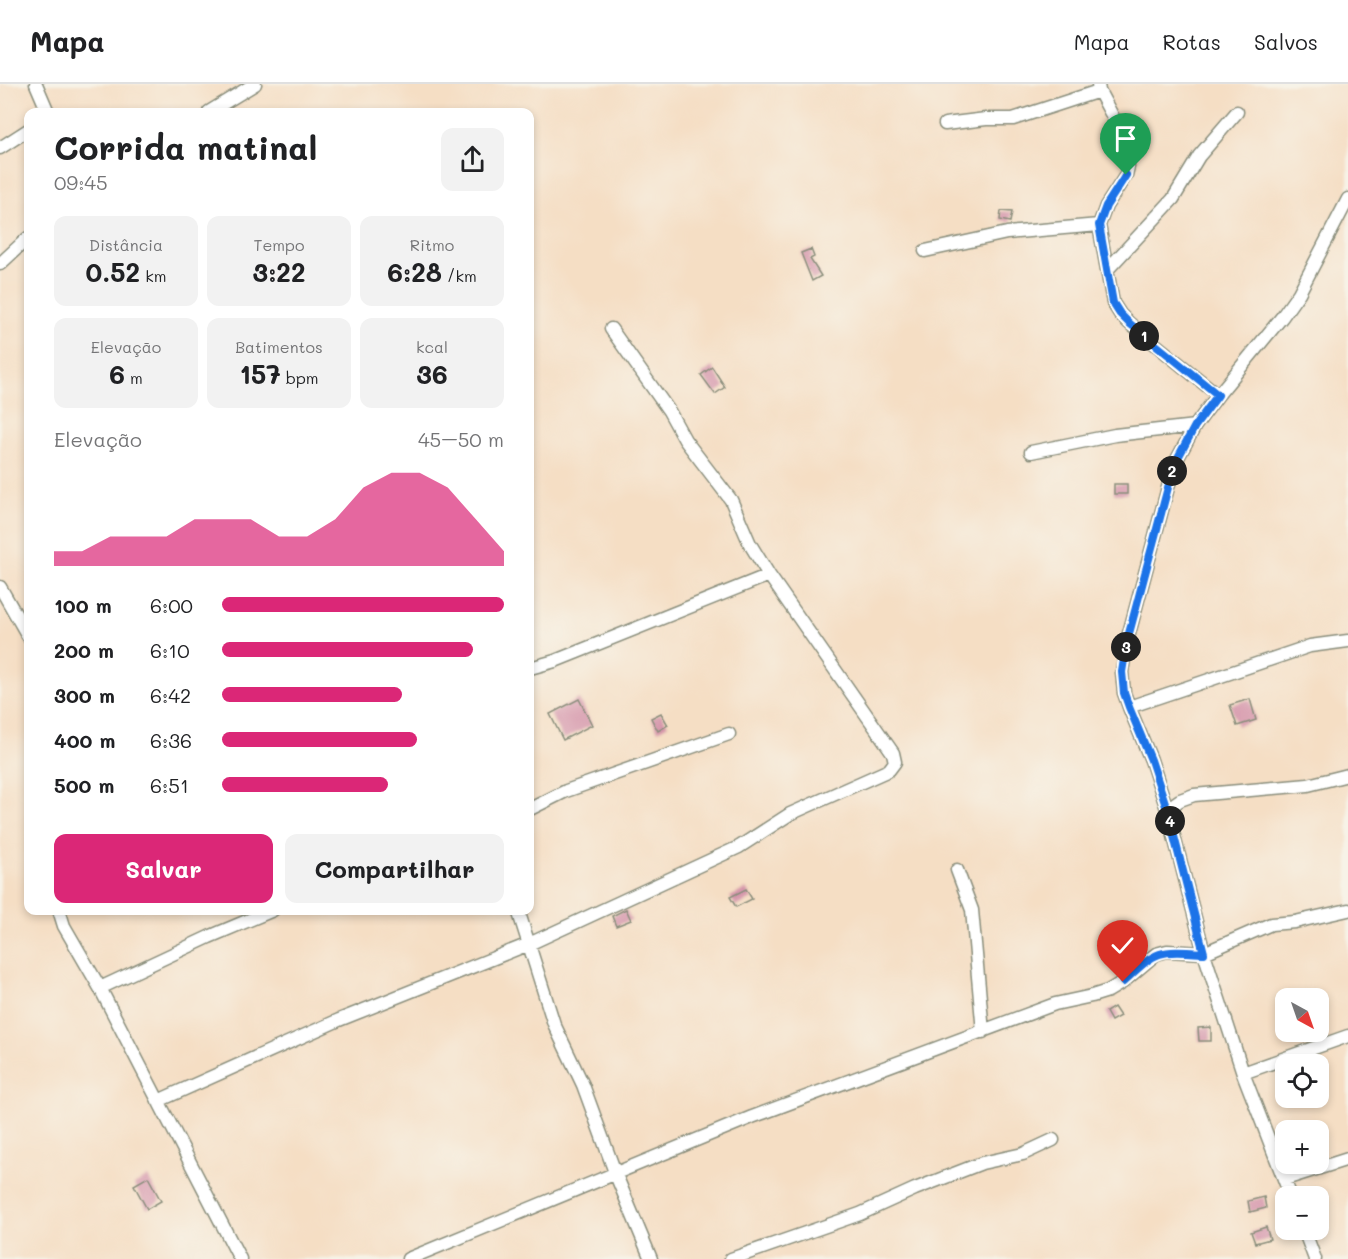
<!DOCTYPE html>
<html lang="pt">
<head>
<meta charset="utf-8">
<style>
	body { margin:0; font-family:Mali,sans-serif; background:#f2f2f2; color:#202124; height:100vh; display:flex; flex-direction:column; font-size:22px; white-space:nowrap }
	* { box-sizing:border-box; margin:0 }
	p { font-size:20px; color:#757577 }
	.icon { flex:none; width:33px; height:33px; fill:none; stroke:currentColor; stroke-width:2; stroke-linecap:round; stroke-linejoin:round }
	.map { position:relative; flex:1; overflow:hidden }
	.sheet { position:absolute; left:24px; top:24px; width:510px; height:807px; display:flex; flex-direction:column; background:#fff; border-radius:12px; box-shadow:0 3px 9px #0003 }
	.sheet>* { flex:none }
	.needle { width:39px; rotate:140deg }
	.fabs { position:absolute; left:1275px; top:904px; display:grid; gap:12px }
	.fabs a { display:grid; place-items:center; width:54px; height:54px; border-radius:12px; background:#fff; box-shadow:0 3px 9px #0003; font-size:30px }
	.pin { position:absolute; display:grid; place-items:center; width:51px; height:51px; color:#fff; margin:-62px -26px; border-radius:50% 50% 50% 0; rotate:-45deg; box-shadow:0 0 6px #0007 }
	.pin .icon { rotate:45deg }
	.km { position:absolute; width:30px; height:30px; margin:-15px; border-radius:50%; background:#222; color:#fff; font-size:16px; line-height:30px; text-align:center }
	.round { display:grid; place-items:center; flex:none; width:63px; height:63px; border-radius:12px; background:#f2f2f2 }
	.headline { display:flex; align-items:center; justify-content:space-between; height:102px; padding:0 30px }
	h1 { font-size:33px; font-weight:700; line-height:45px }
	.figures { display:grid; grid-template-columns:repeat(3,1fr); gap:9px; height:102px; padding:6px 30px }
	.figures div { display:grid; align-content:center; border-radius:12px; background:#f2f2f2; text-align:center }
	.figures b { font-size:26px; font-weight:700 }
	.figures small { font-size:16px; font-weight:400 }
	.figures p { font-size:16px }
	.chart { height:168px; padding:12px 30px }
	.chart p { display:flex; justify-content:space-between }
	.chart svg { width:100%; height:108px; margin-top:6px; fill:#db2777; opacity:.7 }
	.cta { display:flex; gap:12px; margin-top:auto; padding:12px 30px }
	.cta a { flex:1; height:69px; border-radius:12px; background:#db2777; color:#fff; font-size:24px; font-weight:700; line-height:69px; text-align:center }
	.cta a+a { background:#f2f2f2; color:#202124 }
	ul { padding:0 30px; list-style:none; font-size:20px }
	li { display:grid; grid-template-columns:96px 72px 1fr; align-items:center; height:45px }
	li i { height:15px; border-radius:8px; background:#db2777 }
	header { display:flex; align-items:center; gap:36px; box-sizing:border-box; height:84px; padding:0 30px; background:#fff; border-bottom:2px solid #e0e0e0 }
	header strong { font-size:28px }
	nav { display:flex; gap:33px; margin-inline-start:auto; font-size:21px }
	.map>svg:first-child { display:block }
	.building { fill:#d493a9 }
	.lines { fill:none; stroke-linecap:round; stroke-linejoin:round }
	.street-casing { stroke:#8a8e7c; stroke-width:15 }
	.street { stroke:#fff; stroke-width:12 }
	.route-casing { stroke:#fff; stroke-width:12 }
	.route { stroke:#1a73e8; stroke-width:8 }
</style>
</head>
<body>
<header>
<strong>Mapa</strong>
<nav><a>Mapa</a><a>Rotas</a><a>Salvos</a></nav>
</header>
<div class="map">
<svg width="1348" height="1175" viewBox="0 0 1348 1175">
	<rect width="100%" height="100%" fill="#f7f3e8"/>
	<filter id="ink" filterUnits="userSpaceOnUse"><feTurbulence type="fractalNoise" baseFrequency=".0167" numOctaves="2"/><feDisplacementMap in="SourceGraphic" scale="12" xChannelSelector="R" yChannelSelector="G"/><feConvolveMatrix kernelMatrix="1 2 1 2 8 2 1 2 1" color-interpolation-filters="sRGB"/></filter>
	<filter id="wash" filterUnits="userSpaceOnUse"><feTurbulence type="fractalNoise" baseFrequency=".008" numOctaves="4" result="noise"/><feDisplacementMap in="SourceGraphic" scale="24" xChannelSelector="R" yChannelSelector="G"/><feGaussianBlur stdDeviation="1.35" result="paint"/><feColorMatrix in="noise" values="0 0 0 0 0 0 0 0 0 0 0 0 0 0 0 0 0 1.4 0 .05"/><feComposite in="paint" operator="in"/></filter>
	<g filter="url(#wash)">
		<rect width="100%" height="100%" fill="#f5dec4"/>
		<g id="blocks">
			<path class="building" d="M1001 127 1012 128 1010 138 1000 136Z
				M811 165 814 173 810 175 821 192 812 197 801 169Z
				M712 283 725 303 715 310 701 291Z
				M1114 400H1127V410H1114Z
				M579 615 592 641 563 656 550 630Z
				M1250 615 1256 636 1237 642 1230 621Z
				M661 629 668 641 658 647 651 634Z
				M746 805 752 815 736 823 730 813Z
				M626 825 631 836 616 842 612 832Z
				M1114 923 1120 932 1111 937 1106 928Z
				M1211 943V957H1199L1198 944Z
				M148 1093 161 1117 147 1125 134 1101Z
				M1264 1113 1266 1124 1250 1128 1248 1117Z
				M1266 1143 1270 1155 1255 1159 1251 1148Z"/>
		</g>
	</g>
	<g filter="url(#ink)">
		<use href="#blocks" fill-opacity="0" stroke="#8a8e7c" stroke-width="1.5"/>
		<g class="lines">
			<defs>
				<path id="street" d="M36 0 48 28
					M1098 0 1099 7 1114 35 1128 83 1126 91 1106 122 1099 141 1113 219 1120 230 1129 239 1218 311
					M209 28 255 0
					M945 40 986 35H1013L1099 7
					M0 64 28 46
					M925 167 1007 149 1099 141
					M0 180 28 154
					M1108 185 1173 115 1199 72 1237 28
					M1031 368 1115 351 1195 342
					M0 503 28 552
					M530 584 555 577 769 491
					M1129 623 1310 562 1348 557
					M530 725 566 707 729 650
					M1167 725 1180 716 1194 711 1308 701 1348 691
					M957 786 972 826 983 948
					M59 826 64 842 100 904 240 1175
					M518 826 554 940 583 1001 616 1091 651 1175
					M100 904 209 853 273 826
					M1243 989 1348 952
					M158 1017 339 936 529 860 739 763 790 730 889 686 895 678 893 669 769 491 750 460 731 416 685 356 669 327 611 245
					M1285 1095 1348 1075
					M1291 1113 1243 989 1204 869 1167 725 1151 676 1129 623 1124 609 1122 588 1127 557 1174 381 1195 342 1218 311 1282 233 1299 209 1348 115
					M1304 1146 1315 1175
					M408 1175 752 1033 1055 920 1092 912 1108 907 1123 898 1156 870 1167 867 1204 869 1271 840 1295 838 1348 826
					M731 1175 860 1130 915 1105 982 1079 1023 1070 1053 1056"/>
			</defs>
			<use href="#street" class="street-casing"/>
			<use href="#street" class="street"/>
		</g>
	</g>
	<g class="lines" filter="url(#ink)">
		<defs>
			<path id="route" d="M1123 898C1158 866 1156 866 1204 869L1167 725 1151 676 1129 623 1124 609 1122 588 1127 557 1174 381 1195 342 1218 311 1129 239 1120 230 1113 219 1099 141 1106 122 1126 91"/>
		</defs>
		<use href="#route" class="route-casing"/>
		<use href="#route" class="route"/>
	</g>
</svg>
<div class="fabs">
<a><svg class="needle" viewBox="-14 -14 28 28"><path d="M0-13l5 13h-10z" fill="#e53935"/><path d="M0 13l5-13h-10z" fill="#757577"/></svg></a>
<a><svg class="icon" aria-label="locate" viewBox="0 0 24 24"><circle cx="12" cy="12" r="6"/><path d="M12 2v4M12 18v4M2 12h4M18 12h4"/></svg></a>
<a>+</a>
<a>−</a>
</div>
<div class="pin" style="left:1126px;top:91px;background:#1e9e55"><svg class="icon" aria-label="arrive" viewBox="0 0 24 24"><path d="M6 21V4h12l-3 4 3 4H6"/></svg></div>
<div class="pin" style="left:1123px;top:898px;background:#d93025"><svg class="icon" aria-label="check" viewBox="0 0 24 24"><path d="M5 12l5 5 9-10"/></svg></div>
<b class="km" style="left:1144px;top:252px">1</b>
<b class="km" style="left:1172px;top:387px">2</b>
<b class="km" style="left:1126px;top:563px">3</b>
<b class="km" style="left:1170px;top:737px">4</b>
<section class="sheet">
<div class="headline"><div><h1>Corrida matinal</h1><p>09:45</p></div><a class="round"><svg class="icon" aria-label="share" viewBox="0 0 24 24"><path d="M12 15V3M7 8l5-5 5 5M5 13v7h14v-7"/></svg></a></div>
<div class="figures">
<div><p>Distância</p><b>0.52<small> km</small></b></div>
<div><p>Tempo</p><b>3:22</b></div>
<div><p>Ritmo</p><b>6:28<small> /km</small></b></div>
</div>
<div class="figures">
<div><p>Elevação</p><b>6<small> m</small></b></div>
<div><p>Batimentos</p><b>157<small> bpm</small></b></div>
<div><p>kcal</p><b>36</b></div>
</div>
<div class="chart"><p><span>Elevação</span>45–50 m</p>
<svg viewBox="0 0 160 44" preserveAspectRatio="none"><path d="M0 44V38L10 38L20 32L30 32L40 32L50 25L60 25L70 25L80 32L90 32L100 25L110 12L120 6L130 6L140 12L150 25L160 38V44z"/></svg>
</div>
<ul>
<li><b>100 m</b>6:00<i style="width:100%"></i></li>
<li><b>200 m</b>6:10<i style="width:89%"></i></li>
<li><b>300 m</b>6:42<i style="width:64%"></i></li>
<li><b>400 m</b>6:36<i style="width:69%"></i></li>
<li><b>500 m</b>6:51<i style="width:59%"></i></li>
</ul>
<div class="cta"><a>Salvar</a><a>Compartilhar</a></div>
</section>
</div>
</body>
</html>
